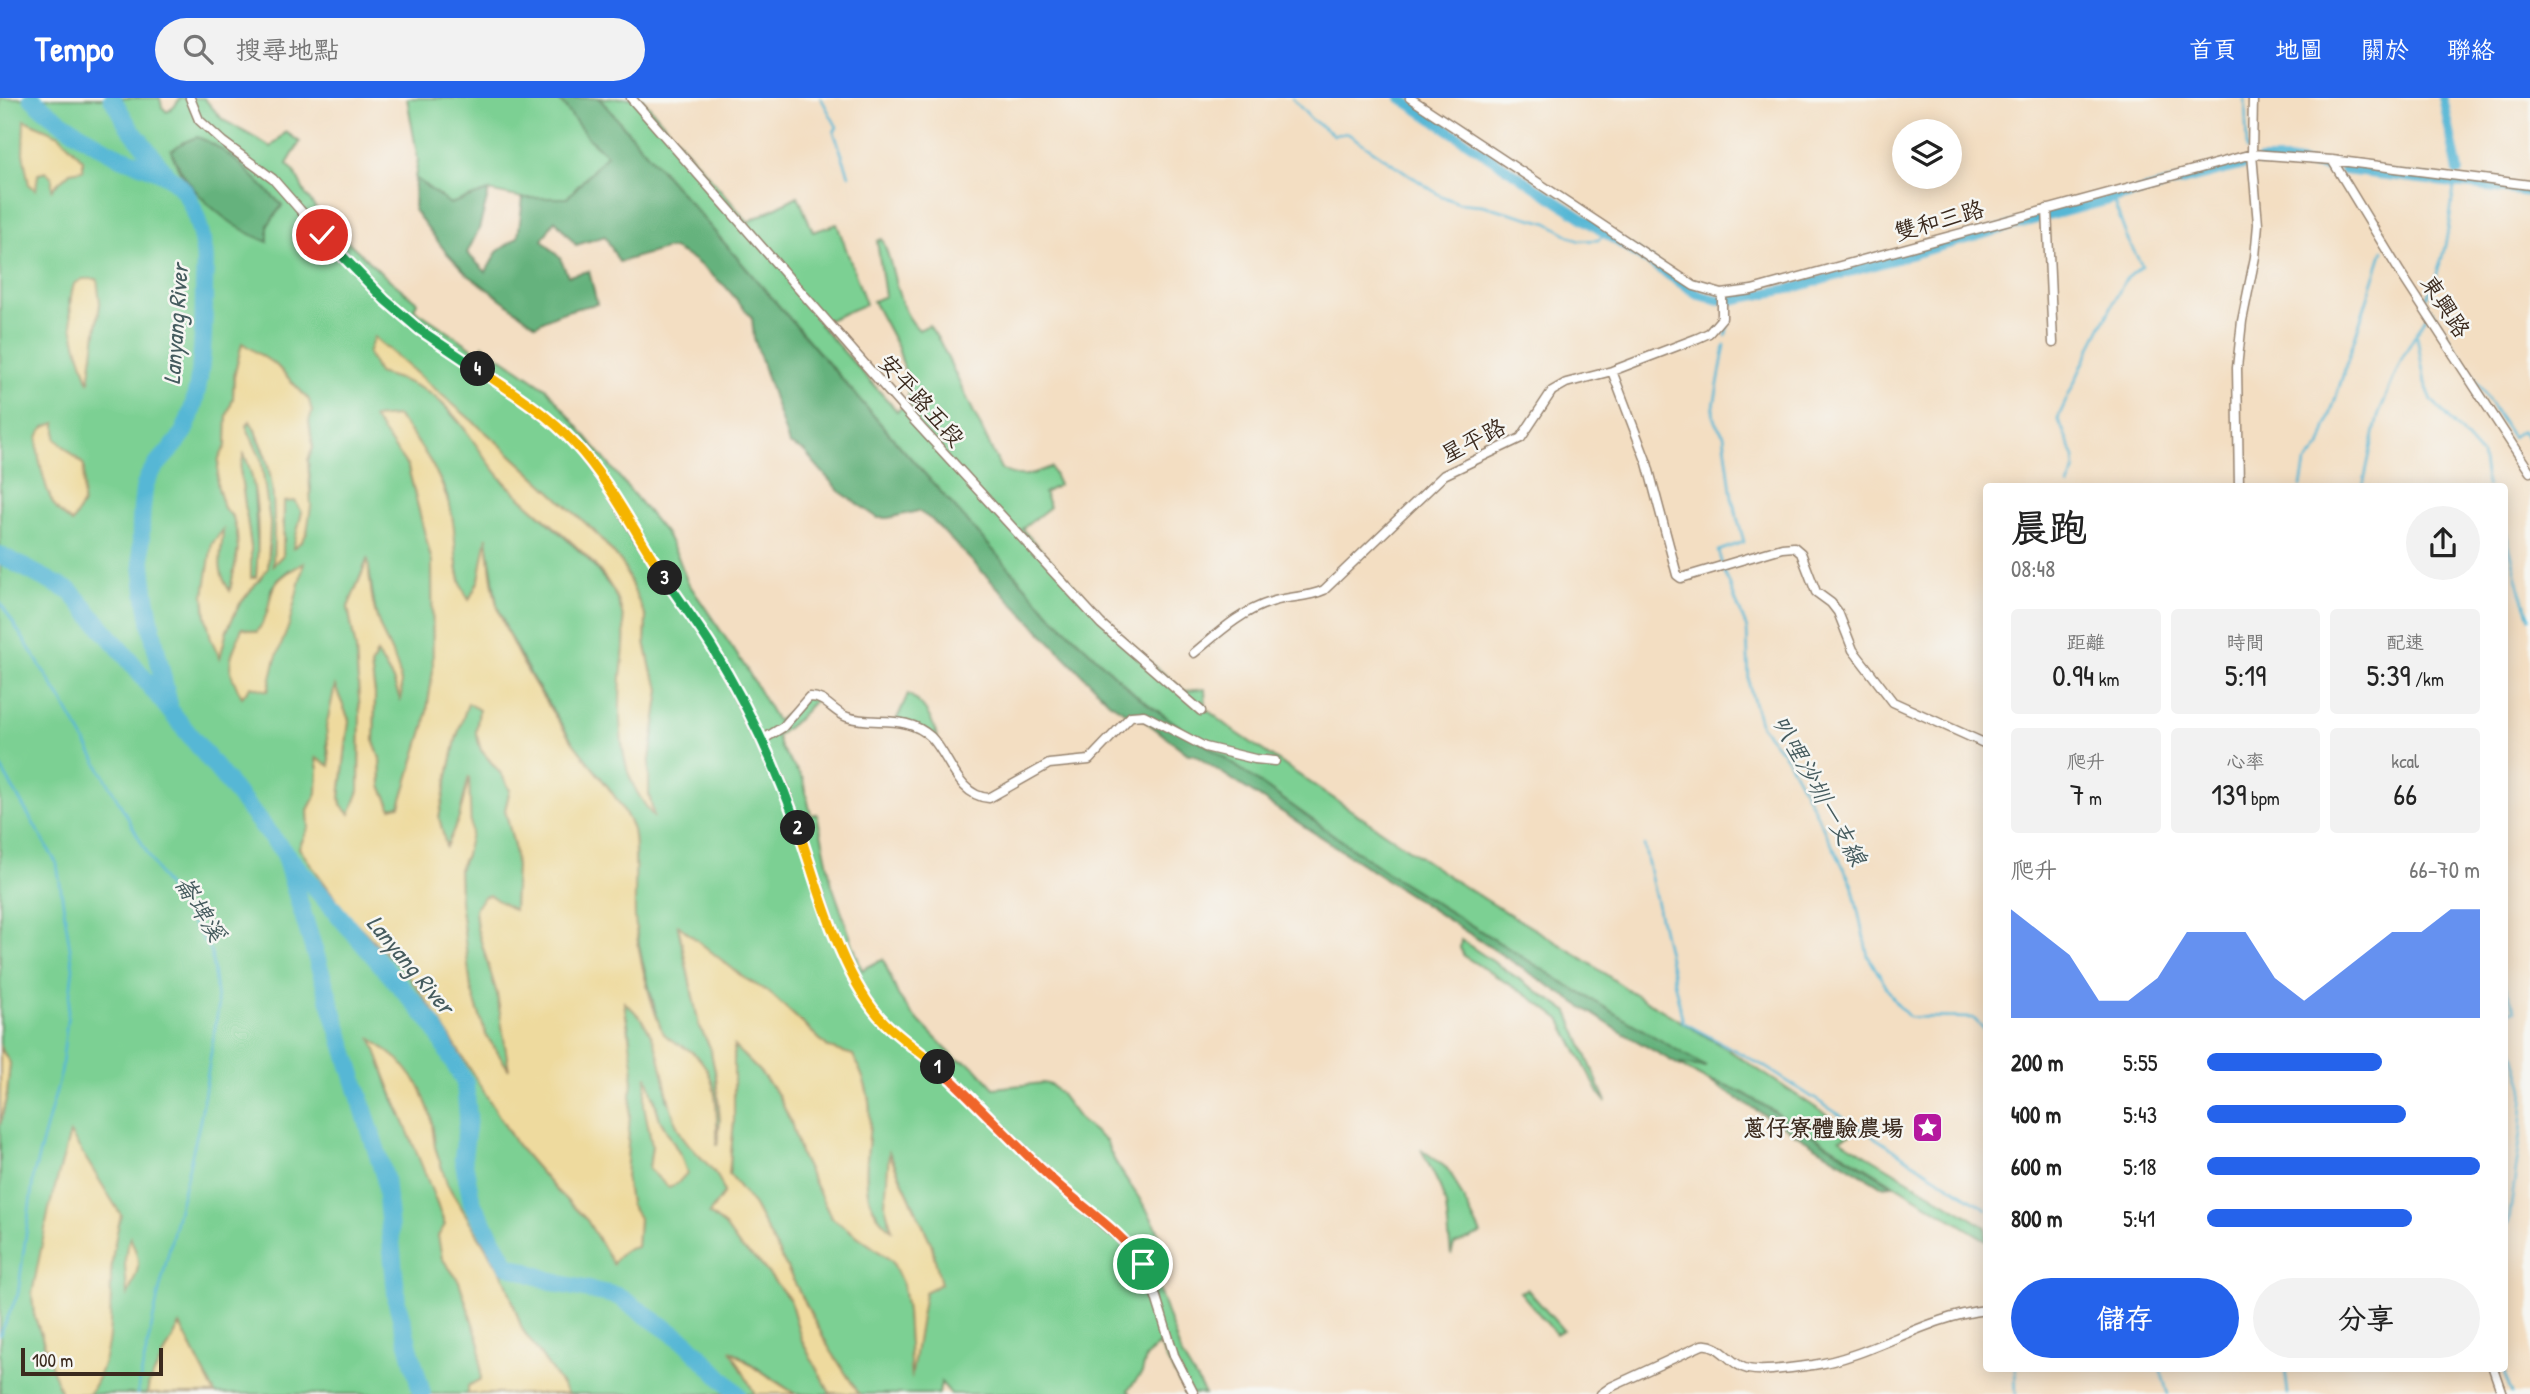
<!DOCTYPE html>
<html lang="zh-TW">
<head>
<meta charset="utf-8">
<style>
	body { margin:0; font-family:"Patrick Hand","LXGW WenKai TC",sans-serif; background:#f2f2f2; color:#222; height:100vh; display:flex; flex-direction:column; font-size:26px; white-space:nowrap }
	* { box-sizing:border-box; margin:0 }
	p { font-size:23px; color:#767676 }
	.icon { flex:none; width:38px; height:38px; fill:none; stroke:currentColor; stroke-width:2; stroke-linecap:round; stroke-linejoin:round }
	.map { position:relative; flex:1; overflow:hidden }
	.side { position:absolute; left:1983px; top:385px; width:525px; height:889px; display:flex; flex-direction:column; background:#fff; border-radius:7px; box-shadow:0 4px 18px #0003 }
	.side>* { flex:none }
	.tools { position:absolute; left:1892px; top:21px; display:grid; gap:14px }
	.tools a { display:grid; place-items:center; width:70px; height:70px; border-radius:50%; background:#fff; box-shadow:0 4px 18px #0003; font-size:35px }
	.scale { position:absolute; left:21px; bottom:18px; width:142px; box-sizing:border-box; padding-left:7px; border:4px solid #3b2a1e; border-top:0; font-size:19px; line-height:24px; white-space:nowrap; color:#3b2a1e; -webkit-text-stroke:5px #f6f6f2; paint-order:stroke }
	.pin { position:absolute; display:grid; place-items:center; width:60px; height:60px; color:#fff; margin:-30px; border:4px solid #fff; border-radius:50%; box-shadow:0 2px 7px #0007 }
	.km { position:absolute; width:35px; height:35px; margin:-18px; border-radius:50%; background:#222; color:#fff; font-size:19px; line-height:35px; text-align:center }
	.round { display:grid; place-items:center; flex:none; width:74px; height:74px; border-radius:37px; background:#f2f2f2 }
	.overview { display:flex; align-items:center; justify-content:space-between; height:119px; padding:0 28px }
	h1 { font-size:38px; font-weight:600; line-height:52px }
	.metrics { display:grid; grid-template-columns:repeat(3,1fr); gap:10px; height:119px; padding:7px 28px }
	.metrics div { display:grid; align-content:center; border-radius:7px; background:#f2f2f2; text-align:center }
	.metrics b { font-size:30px; font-weight:600 }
	.metrics small { font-size:19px; font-weight:400 }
	.metrics p { font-size:19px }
	.chart { height:196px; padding:14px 28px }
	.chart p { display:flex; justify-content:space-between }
	.chart svg { width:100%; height:126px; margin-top:7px; fill:#2563eb; opacity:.7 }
	.cta { display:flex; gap:14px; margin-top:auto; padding:14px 28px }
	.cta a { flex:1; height:80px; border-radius:42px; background:#2563eb; color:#fff; font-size:28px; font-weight:600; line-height:80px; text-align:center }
	.cta a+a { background:#f2f2f2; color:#222 }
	ul { padding:0 28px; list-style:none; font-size:23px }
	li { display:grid; grid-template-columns:112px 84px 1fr; align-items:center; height:52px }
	li i { height:18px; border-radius:9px; background:#2563eb }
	header { display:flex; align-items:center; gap:42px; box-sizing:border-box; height:98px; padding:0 35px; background:#2563eb; color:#fff }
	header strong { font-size:33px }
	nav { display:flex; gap:38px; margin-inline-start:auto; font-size:24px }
	.search { width:490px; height:63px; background:#f2f2f2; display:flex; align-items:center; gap:18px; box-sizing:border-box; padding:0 24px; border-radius:38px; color:#767676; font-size:26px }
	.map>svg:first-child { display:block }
	.green { fill:#7cd093; stroke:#5c7d58; stroke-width:2; fill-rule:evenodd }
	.forest { fill:#65b27d; stroke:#506e4e; stroke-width:2 }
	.sand { fill:#eeda9e; stroke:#94825e; stroke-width:2; fill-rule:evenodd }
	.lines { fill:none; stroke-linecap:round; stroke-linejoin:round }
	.stream { stroke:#57b7d5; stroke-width:2.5 }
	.canal { stroke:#57b7d5; stroke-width:10 }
	.river { stroke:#57b7d5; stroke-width:18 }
	.minor-casing { stroke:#978470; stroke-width:11 }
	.minor { stroke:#fff; stroke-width:8 }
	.split-1-casing { stroke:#fff; stroke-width:14 }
	.split-2-casing { stroke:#fff; stroke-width:14 }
	.split-3-casing { stroke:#fff; stroke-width:14 }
	.split-4-casing { stroke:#fff; stroke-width:14 }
	.split-5-casing { stroke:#fff; stroke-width:14 }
	.split-1 { stroke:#f0652b; stroke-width:9 }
	.split-2 { stroke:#f5b400; stroke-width:9 }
	.split-3 { stroke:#22a559; stroke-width:9 }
	.split-4 { stroke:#f5b400; stroke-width:9 }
	.split-5 { stroke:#22a559; stroke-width:9 }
	.labels { text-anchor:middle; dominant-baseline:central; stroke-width:5; stroke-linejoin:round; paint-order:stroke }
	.street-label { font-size:23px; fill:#3b2a1e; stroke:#f6f6f2 }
	.poi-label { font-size:23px; font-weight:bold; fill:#3b2a1e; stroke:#f6f6f2; text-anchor:end }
	.water-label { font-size:24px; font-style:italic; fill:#455b5e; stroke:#f6f6f2 }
</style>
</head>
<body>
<header>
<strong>Tempo</strong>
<div class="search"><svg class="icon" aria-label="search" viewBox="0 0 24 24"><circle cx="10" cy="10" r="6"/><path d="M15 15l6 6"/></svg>搜尋地點</div>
<nav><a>首頁</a><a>地圖</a><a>關於</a><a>聯絡</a></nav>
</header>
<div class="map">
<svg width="2530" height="1296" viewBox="0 0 2530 1296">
	<rect width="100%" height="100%" fill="#f6f6f2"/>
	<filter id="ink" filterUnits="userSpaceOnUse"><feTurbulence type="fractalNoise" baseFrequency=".0143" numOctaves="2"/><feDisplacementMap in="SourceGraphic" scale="14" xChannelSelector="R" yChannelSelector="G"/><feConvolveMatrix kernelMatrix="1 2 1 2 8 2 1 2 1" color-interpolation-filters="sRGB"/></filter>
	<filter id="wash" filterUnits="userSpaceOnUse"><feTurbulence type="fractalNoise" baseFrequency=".00686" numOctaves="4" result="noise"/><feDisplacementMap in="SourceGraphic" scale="28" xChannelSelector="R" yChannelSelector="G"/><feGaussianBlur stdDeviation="1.57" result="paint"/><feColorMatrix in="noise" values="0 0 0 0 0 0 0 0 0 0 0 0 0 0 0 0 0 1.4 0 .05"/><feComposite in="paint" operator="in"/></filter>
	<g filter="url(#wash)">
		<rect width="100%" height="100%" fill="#f3dec2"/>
		<path class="green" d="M0 0H160L162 9 167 14 174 9 180 0H204L222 21 271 49 286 34 300 44 287 66 294 73 306 97 322 119 380 174 417 204 414 211 480 255 483 247 547 291 666 436 678 459 687 483 746 570 777 623 797 609 808 593 818 599 798 621 777 638 780 649 803 681 811 717 817 716 832 787 862 872 883 861 898 897 912 916 956 961 967 964 976 970 994 990 1043 985 1051 987 1059 994 1081 1023 1107 1044C1113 1078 1190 1145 1152 1172L1182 1258 1205 1296H1185L1159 1246 1146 1259 1142 1275 1128 1292 1131 1296H951L941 1284 939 1296H859L829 1250 754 1108 729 1076 734 1022 733 947 759 973 777 995 791 1024 801 1058 831 1119 892 1163 903 1187 907 1213 911 1276 925 1194 940 1185 931 1145 890 1056 885 1107 892 1133C848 1095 875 1053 869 1004 867 987 860 972 853 957L829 950 770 895 744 880 678 829 699 927 710 949 716 979 720 1022 716 1065 717 1029 713 988 693 955 664 938 659 926 642 862 609 690 574 646 533 581 509 537 497 507 487 443 479 482 469 503C449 469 460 428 445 392 436 370 410 339 397 318L374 320 408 369 432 464 433 573 425 626 400 708 391 710 381 688 380 661 374 644 375 596 371 568 377 555 393 582 400 601C406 572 386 550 378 523 372 503 372 482 367 462L348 509 356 551 360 616 359 693 350 716 341 707 340 699 349 622 335 590C328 617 323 641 331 669L316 661 318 671 317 695 308 712 309 729 299 750 347 816 406 875 434 913 517 1047 555 1091 587 1122 613 1165C619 1155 624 1151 637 1149L639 1121 630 1106 626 1079 630 946 629 930 623 903 640 918 654 940 664 973 667 1002 722 1083 724 1095 709 1116 725 1128 740 1149 759 1164 790 1202 802 1243 831 1296H795L733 1253 755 1296H568L522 1231 505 1181 447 1086 435 1049 431 1018 373 942 392 998 422 1064 445 1128 439 1139 442 1160 459 1183 480 1247 482 1281 468 1288V1296H215L180 1227 149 1285 147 1296H89L111 1176 113 1149 121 1117 62 1064 32 1196 34 1216 61 1296H0V1027L7 996 10 965 0 949ZM59 37 70 74 53 90 52 79 46 74 38 76ZM171 53 282 107V108L268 127 193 91 179 72ZM69 201 100 205 88 283 70 216ZM374 240 497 344 594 433 622 465 646 520 645 544 651 572 660 591 649 667V696L653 718 620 616 625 532 622 513 613 492 587 460 502 382 474 341 438 301 413 285ZM242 246 276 267 309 302 308 323 313 349 308 362 311 390 302 443 294 449 302 414 295 403H284V444L275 416 273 389 267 364 251 323 246 328 261 361 263 477 239 507 227 532 220 559C199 515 200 491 222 448 217 467 220 478 230 494L238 452 237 435 233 419 224 410 217 386 219 360 226 349 227 318 233 301 234 279ZM56 326V341L83 405 75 416 44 329ZM289 472 275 563 268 592 251 588 243 530 257 535 268 519 271 491 277 482ZM654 998 660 1022 681 1058 649 1071 652 1048 644 1007Z
			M407 0H558L589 41 608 57 567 100H523L489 93 450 106 415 80 418 62Z
			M599 0H642L748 124 798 98 813 134 837 126 866 206 819 226 897 313 908 304V284L898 250 873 203 885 198 877 143 882 141C896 171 895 209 919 232L929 227 940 244 1001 371C1019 382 1031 377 1051 369L1059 387 1044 395 1050 409 1022 431 1110 526 1139 555 1185 593 1205 591 1206 611 1237 635 1463 788 1579 858 1630 893 1727 951 1854 1035 1840 1041 1986 1129V1142L1745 996 1725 987 1707 982 1677 966 1702 968 1577 893 1389 776 1138 599 1052 518 898 346Z
			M243 355 253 376 258 456 256 479 250 480 251 449 240 372Z
			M908 596C925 606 937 628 938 647L930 639 896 623Z
			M468 604 479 612 476 635 481 652 502 677 510 692 505 712 514 747 516 769 514 813 475 811 477 830 497 896 510 974 486 937 471 891 460 803 459 771 466 757 469 682 459 720 446 751 439 719 456 641Z
			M1461 842 1568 914 1606 1004 1600 997 1560 921 1531 900 1464 858 1460 850Z
			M1421 1051 1449 1072 1481 1136 1454 1147 1451 1157 1446 1108 1440 1089Z
			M1527 1191 1563 1232 1556 1236 1520 1194Z"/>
		<path class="forest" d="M558 0H599L898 346 1052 518 1138 599 1389 776 1577 893 1706 969 1677 966 1616 931 1193 656H1188L1136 616 1131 618 1109 604 932 422 918 413 888 420H878L839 393 804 353 789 346 754 240 752 220 726 189 694 162 674 151H665L619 164 605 138 576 147 555 122 542 142 560 160 568 178 589 173 597 206C574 210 556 215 536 227L467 176 446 154 414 112 415 80 450 106 489 93 479 131 467 155 486 174 497 154 518 139 523 100H567L607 57 589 41Z
			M197 39C230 50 257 84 282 107L268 127V144C225 127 189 95 171 53L182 45Z
			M1707 982 1725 987 1745 996 1893 1087 1881 1088Z"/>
		<path class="sand" d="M24 22 59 37 83 62V72L70 74 52 91V79L46 74 38 76 36 92 29 87 23 55Z
			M83 181H97L100 205 89 285C79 253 63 219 74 186Z
			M374 239 497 344 594 433 622 465 646 520 645 544 651 572 660 591 649 668V696L654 720C647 709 637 697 632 684 619 655 619 610 621 579 623 558 627 536 622 515 610 463 538 421 503 382 479 356 464 322 436 300 418 286 399 281 378 275L368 255Z
			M242 245 276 267 309 302 312 314 309 323 313 350 308 362 311 408 307 435 302 443 293 450 302 414 295 403 284 404 283 457 273 467C275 418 277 366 250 323L246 328 261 361 270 425 268 470 239 507 227 532 220 560 211 541 206 517 204 497 212 446 223 432C222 457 214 470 230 493L238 452 237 435 233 419 224 410 217 386 219 360 226 348 227 318 233 301 234 279ZM244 356C260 390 259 442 256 479L251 480V449L240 372Z
			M397 318C423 349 443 378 452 418 458 446 452 478 469 502L479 482 487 439C489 461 491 485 497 507 510 551 548 609 574 646 594 673 619 698 632 729 638 744 634 800 635 819 637 852 648 897 660 928 665 943 680 945 692 954 720 975 717 1017 717 1048L720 1022 716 978 710 949 699 927 678 827 744 880 770 895 829 950 853 957C860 972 867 987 869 1004 875 1048 848 1100 892 1132L885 1107 889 1055 931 1145 941 1186 925 1194 911 1281 907 1213 903 1187 892 1163 831 1119 801 1058 791 1024 777 995 759 973 734 948V1022L729 1076 754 1108 829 1250 859 1296 830 1295 802 1243 790 1202 759 1164 740 1149 725 1128 709 1116 724 1095C720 1069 689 1055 678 1030 658 985 668 937 624 904L633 966 626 1079 630 1106 639 1120 637 1149C624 1151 619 1155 613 1166L587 1122 555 1091 517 1047 434 913 406 875 347 816 299 750 309 729 308 712 317 695 318 671 316 660 330 668 326 629 335 588 349 622 340 699 341 707 350 716 359 693 360 616 356 551 348 509 368 461C370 482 371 505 379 526 390 557 404 568 401 603L393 582 377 555 371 568 375 596 374 644 380 661 381 688 391 710 400 708 425 626 433 573 432 464 408 369 373 320ZM468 605 479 612 476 635 481 652 502 677 510 692 505 712 514 747 516 769 514 812 489 797 483 799 475 811 477 830 497 896 509 972 486 937 471 891 460 803 459 771 466 757 471 735 469 678 459 720 446 749 439 719 456 641Z
			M56 325V341L84 367 83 405 72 425C67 420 60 416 56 410 48 400 33 349 39 337 42 329 49 327 56 325Z
			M304 465 289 527 275 563 268 593 251 588 242 599C223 566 230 563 242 530L257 534C281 500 255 490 304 465Z
			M372 941 400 963 420 989 431 1018 435 1049 447 1086 505 1181 522 1231 568 1296H468V1288L481 1281 480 1247 459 1183 442 1160 438 1138 445 1127C422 1064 394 1004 372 941Z
			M0 949 10 965 7 996 0 1027Z
			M647 978 660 1022 681 1058 687 1075 677 1086 668 1089 649 1071 652 1048 644 1007Z
			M70 1035 121 1117C116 1137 112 1156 111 1176 110 1220 114 1257 89 1296H61L34 1216 32 1196 49 1111Z
			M130 1139C144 1171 138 1169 127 1199 127 1176 121 1162 130 1139Z
			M180 1227 215 1296H147L149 1285Z
			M731 1252 756 1271 795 1296H755Z"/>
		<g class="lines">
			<path class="stream" d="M821 0 837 29 834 34 849 77
				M1292 0 1311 21 1334 37 1347 35 1441 98 1459 105 1482 107 1548 125 1579 143 1598 142 1607 136
				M2245 0 2247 52
				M2454 89C2449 129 2445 166 2425 202L2512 339 2522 332 2530 344
				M1726 238 1730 212
				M2417 238 2425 285 2432 302 2482 358 2487 388
				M1725 247 1713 314 1715 324 1724 337 1732 400 1744 444 1718 453 1723 470 1747 531 1749 587 1761 628 1786 659 1803 690 1852 786 1868 858 1896 905 1909 919 1973 920 1986 933
				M2068 388 2075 371 2074 359 2058 320 2089 253 2125 182 2142 168 2127 140 2113 102
				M2301 388 2305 366 2320 349 2383 152
				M2363 388 2378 318 2402 260 2426 219
				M2504 435H2506L2521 495 2530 520
				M0 504 63 604 162 781 211 853 218 911 200 1023 159 1194 137 1296
				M0 668 57 766 73 870 61 975 34 1075 18 1196 0 1237
				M1644 747 1683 924 1762 967 1986 1111
				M2504 885 2515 912 2504 915
				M2504 920 2524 991 2521 1035 2509 1123 2504 1132
				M2015 1270 2016 1296
				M2160 1270 2168 1296
				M2285 1270 2288 1296
				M2502 1270 2512 1296"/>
			<path class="canal" d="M1400 0 1699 197 1719 202
				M2443 0 2458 73
				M2260 63H2286L2332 70
				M2344 72 2530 94
				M2048 118 2247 66
				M1731 202 1793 190 2040 120"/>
			<path class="river" d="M32 0C53 21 84 39 110 54 134 67 167 69 184 93 195 109 201 134 204 153 206 165 204 178 204 190 204 232 203 304 180 340 169 357 147 371 144 392 133 464 152 535 169 606
				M112 0 129 29 165 74
				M0 457 71 494 122 553 283 753 432 925 465 985 468 1019 463 1060 472 1105 507 1167 560 1186 618 1198 687 1245 737 1296
				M286 762 385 1080 397 1205 422 1296"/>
		</g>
	</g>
	<g filter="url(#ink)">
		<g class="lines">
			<defs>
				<path id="minor" d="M190 0 199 22 223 44 273 81 322 137 385 202 420 232 511 293 553 325 575 346 607 388 638 440 713 550 749 618 784 689 839 849 857 886 872 909 884 924 964 993 1053 1082 1133 1152 1151 1183 1174 1257 1194 1296
					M631 0 912 320 1101 526 1201 613
					M1410 0 1694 188 1722 196 1752 192 2252 56 2332 62 2530 87
					M2332 62 2400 174 2530 374
					M2047 111 2053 245
					M1612 273 1647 365 1677 477 1681 480 1782 450 1794 449 1801 455 1816 494 1831 505 1838 514 1853 552 1893 604 1986 646
					M2239 388 2237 270 2242 223 2255 159 2258 126 2252 56 2253 0
					M1194 555C1217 536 1241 513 1271 504 1288 498 1307 500 1324 492L1444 377 1521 340 1552 293 1566 285 1612 273 1698 240 1709 235 1722 220V196
					M762 642 783 629 809 599C825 598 833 614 847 619 874 628 906 615 931 639 950 658 957 698 989 700L1049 666 1089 662 1131 618 1144 617 1205 649 1255 661 1275 663
					M2493 1270 2502 1296
					M1601 1296 1611 1289 1702 1247C1720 1244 1731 1268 1748 1271 1765 1275 1795 1269 1813 1267 1873 1258 1925 1219 1986 1212"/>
			</defs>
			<use href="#minor" class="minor-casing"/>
			<use href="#minor" class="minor"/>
		</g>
	</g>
	<g class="lines" filter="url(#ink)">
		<defs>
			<path id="split-1" d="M938 969C978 1006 1014 1046 1053 1082 1083 1110 1120 1132 1143 1166"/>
			<path id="split-2" d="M798 730C818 788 841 881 885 925 901 941 921 954 938 969"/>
			<path id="split-3" d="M665 480C680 504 698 526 713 551 747 607 776 668 798 730"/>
			<path id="split-4" d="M478 271C511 293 548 316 575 346 611 385 635 435 665 480"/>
			<path id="split-5" d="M322 137 385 202 420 232 478 271"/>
		</defs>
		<use href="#split-1" class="split-1-casing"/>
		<use href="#split-2" class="split-2-casing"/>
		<use href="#split-3" class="split-3-casing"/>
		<use href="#split-4" class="split-4-casing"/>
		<use href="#split-5" class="split-5-casing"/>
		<use href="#split-1" class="split-1"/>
		<use href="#split-2" class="split-2"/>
		<use href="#split-3" class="split-3"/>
		<use href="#split-4" class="split-4"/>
		<use href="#split-5" class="split-5"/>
	</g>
	<defs>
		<symbol id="sight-square" viewBox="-11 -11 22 22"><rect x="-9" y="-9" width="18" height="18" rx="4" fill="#b5179e" stroke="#f6f6f2"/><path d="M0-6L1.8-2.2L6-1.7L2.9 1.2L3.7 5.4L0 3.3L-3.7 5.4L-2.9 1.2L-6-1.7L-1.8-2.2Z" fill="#fff"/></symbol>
	</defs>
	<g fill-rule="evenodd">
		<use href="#sight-square" x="1910" y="1012" width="35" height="35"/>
	</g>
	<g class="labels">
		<g class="street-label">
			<text transform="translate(1939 122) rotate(-16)">雙和三路</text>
			<text transform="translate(2446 208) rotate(57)">東興路</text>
			<text transform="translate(922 302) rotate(48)">安平路五段</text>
			<text transform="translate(1473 342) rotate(-27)">星平路</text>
		</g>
		<g class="poi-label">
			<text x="1904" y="1029">蔥仔寮體驗農場</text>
		</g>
		<g class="water-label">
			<text transform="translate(175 226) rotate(-86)">Lanyang River</text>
			<text transform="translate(1820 692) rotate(61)">叭哩沙圳一支線</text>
			<text transform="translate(201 810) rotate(58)">崙埤溪</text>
			<text transform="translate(411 866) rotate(50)">Lanyang River</text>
		</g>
	</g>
</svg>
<div class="tools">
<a><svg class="icon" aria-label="layers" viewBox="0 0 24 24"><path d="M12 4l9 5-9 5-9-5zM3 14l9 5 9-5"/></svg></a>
</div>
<div class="scale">100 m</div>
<div class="pin" style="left:1143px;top:1166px;background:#1e9e55"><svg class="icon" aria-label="arrive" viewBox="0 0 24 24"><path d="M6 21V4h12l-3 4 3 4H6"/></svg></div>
<div class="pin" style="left:322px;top:137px;background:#d93025"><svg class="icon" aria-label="check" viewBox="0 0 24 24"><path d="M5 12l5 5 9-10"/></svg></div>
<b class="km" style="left:938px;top:969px">1</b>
<b class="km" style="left:798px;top:730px">2</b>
<b class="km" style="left:665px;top:480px">3</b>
<b class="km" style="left:478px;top:271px">4</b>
<section class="side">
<div class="overview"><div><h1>晨跑</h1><p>08:48</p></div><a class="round"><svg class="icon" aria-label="share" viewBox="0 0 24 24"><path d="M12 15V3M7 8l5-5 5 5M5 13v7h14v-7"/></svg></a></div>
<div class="metrics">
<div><p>距離</p><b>0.94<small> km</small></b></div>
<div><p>時間</p><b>5:19</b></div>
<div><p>配速</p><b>5:39<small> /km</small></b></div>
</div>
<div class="metrics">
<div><p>爬升</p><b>7<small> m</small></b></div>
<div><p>心率</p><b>139<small> bpm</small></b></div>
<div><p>kcal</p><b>66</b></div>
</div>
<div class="chart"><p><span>爬升</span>66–70 m</p>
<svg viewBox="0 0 160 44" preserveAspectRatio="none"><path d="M0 44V6L10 14L20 22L30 38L40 38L50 30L60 14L70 14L80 14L90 30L100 38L110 30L120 22L130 14L140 14L150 6L160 6V44z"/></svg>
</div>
<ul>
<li><b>200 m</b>5:55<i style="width:64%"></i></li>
<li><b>400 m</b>5:43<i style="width:73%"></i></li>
<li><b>600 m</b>5:18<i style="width:100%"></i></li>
<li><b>800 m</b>5:41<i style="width:75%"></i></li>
</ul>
<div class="cta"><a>儲存</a><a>分享</a></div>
</section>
</div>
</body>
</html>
